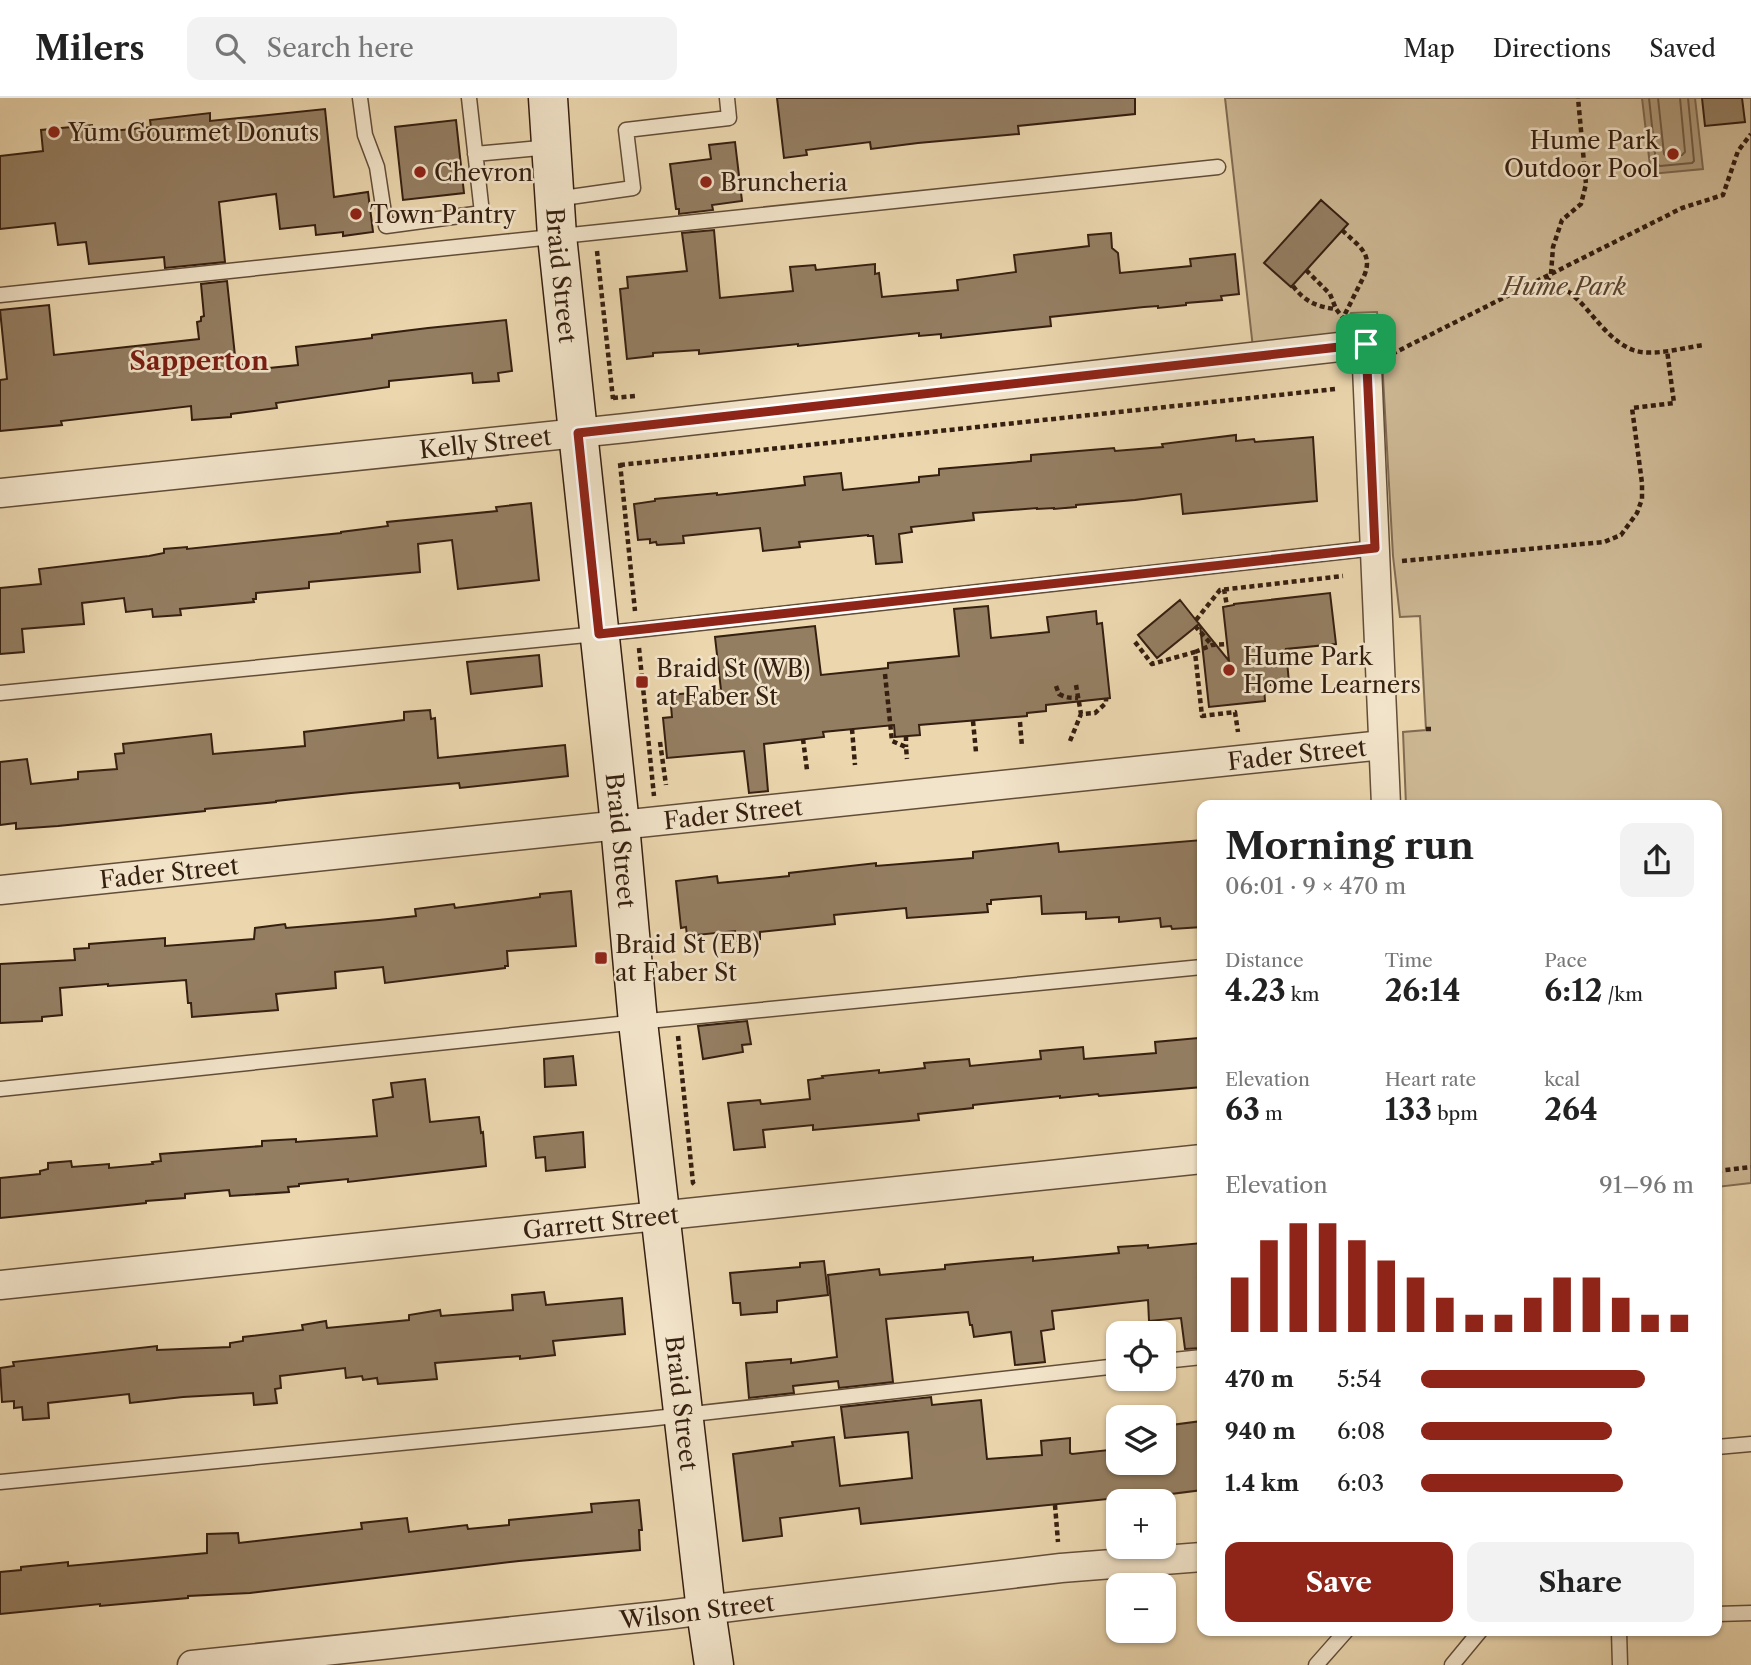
<!DOCTYPE html>
<html lang="en">
<head>
<meta charset="utf-8">
<style>
	body { margin:0; font-family:"Libre Caslon Text",serif; background:#f2f2f2; color:#222; height:100vh; display:flex; flex-direction:column; font-size:26px; white-space:nowrap }
	* { box-sizing:border-box; margin:0 }
	p { font-size:23px; color:#767676 }
	.icon { flex:none; width:38px; height:38px; fill:none; stroke:currentColor; stroke-width:2; stroke-linecap:round; stroke-linejoin:round }
	.map { position:relative; flex:1; overflow:hidden }
	.drawer { position:absolute; left:1197px; top:702px; width:525px; height:836px; display:flex; flex-direction:column; background:#fff; border-radius:14px; box-shadow:0 2px 5px #0004 }
	.drawer>* { flex:none }
	.tools { position:absolute; left:1106px; top:1223px; display:grid; gap:14px }
	.tools a { display:grid; place-items:center; width:70px; height:70px; border-radius:14px; background:#fff; box-shadow:0 2px 5px #0004; font-size:35px }
	.pin { position:absolute; display:grid; place-items:center; width:60px; height:60px; color:#fff; margin:-30px; border-radius:14px; box-shadow:0 4px 10px #0006 }
	.round { display:grid; place-items:center; flex:none; width:74px; height:74px; border-radius:14px; background:#f2f2f2 }
	.headline { display:flex; align-items:center; justify-content:space-between; height:119px; padding:0 28px }
	h1 { font-size:38px; font-weight:700; line-height:52px }
	.figures { display:grid; grid-template-columns:repeat(3,1fr); gap:10px; height:119px; padding:7px 28px }
	.figures div { display:grid; align-content:center }
	.figures b { font-size:30px; font-weight:700 }
	.figures small { font-size:19px; font-weight:400 }
	.figures p { font-size:19px }
	.chart { height:196px; padding:14px 28px }
	.chart p { display:flex; justify-content:space-between }
	.chart svg { width:100%; height:126px; margin-top:7px; stroke:#8f2418; stroke-width:6 }
	.action { display:flex; gap:14px; margin-top:auto; padding:14px 28px }
	.action a { flex:1; height:80px; border-radius:14px; background:#8f2418; color:#fff; font-size:28px; font-weight:700; line-height:80px; text-align:center }
	.action a+a { background:#f2f2f2; color:#222 }
	ul { padding:0 28px; list-style:none; font-size:23px }
	li { display:grid; grid-template-columns:112px 84px 1fr; align-items:center; height:52px }
	li i { height:18px; border-radius:9px; background:#8f2418 }
	header { display:flex; align-items:center; gap:42px; box-sizing:border-box; height:98px; padding:0 35px; background:#fff; border-bottom:2px solid #e0e0e0 }
	header strong { font-size:33px }
	nav { display:flex; gap:38px; margin-inline-start:auto; font-size:24px }
	.search { width:490px; height:63px; background:#f2f2f2; display:flex; align-items:center; gap:18px; box-sizing:border-box; padding:0 24px; border-radius:14px; color:#767676; font-size:26px }
	.map>svg:first-child { display:block }
	.green { fill:#ccb793; stroke:#806b52; stroke-width:2 }
	.water { fill:#ad9878; stroke:#7d684e; stroke-width:2 }
	.lines { fill:none; stroke-linecap:round; stroke-linejoin:round }
	.shore { stroke:#715c44; stroke-width:2 }
	.building { fill:#947e62; stroke:#351f10; stroke-width:2 }
	.lane-casing { stroke:#624d38; stroke-width:17 }
	.street-casing { stroke:#624d38; stroke-width:31 }
	.secondary-casing { stroke:#351f10; stroke-width:41 }
	.path { stroke:#351f10; stroke-width:4.5; stroke-dasharray:5 3.5; stroke-linecap:butt }
	.lane { stroke:#f2e4ca; stroke-width:14 }
	.street { stroke:#f2e4ca; stroke-width:28 }
	.secondary { stroke:#f2e4ca; stroke-width:38 }
	.route-casing { stroke:#fff; stroke-width:14 }
	.route { stroke:#8f2418; stroke-width:9 }
	.poi-dot { fill:#8f2418; stroke:#f2e4ca; stroke-width:2.5 }
	.labels { text-anchor:middle; dominant-baseline:central; stroke-width:5; stroke-linejoin:round; paint-order:stroke }
	.poi-label { font-size:24px; fill:#351f10; stroke:#f2e4ca; text-anchor:start }
	.street-label { font-size:24px; fill:#351f10; stroke:#f2e4ca }
	.park-label { font-size:24px; font-style:italic; fill:#5b4531; stroke:#f2e4ca }
	.neighbourhood-label { font-size:26px; font-weight:bold; fill:#7a1f14; stroke:#f2e4ca }
</style>
</head>
<body>
<header>
<strong>Milers</strong>
<div class="search"><svg class="icon" aria-label="search" viewBox="0 0 24 24"><circle cx="10" cy="10" r="6"/><path d="M15 15l6 6"/></svg>Search here</div>
<nav><a>Map</a><a>Directions</a><a>Saved</a></nav>
</header>
<div class="map">
<svg width="1751" height="1567" viewBox="0 0 1751 1567">
	<rect width="100%" height="100%" fill="#ebd6ae"/>
	<filter id="stains"><feTurbulence type="fractalNoise" baseFrequency=".00286" numOctaves="4"/><feColorMatrix values="0 0 0 0 .2 0 0 0 0 .09 0 0 0 0 .02 0 0 0 .5 -.17"/></filter>
	<radialGradient id="worn" r=".72"><stop offset=".6" stop-color="#630" stop-opacity="0"/><stop offset="1" stop-color="#630" stop-opacity=".3"/></radialGradient>
	<path class="green" d="M1225 0H1751V1085L1717 1089V707H1406L1403 634 1426 632 1420 518 1400 519 1393 458 1382 261 1377 214 1351 215 1339 236 1253 250Z"/>
	<path class="water" d="M1642 0H1695L1703 71 1651 76Z"/>
	<g class="lines">
		<path class="shore" d="M1649 0 1656 65 1660 68 1692 65 1694 63 1688 0
			M1658 0 1664 56 1668 59 1682 57 1685 54 1680 0"/>
	</g>
	<path class="building" d="M777 0H1135V16L1018 28 1019 36 918 45 871 51 870 44 806 52 807 57 784 60Z
		M1702 0H1742L1745 24 1705 28Z
		M325 11 334 99 368 94 373 134 343 138V134L316 137 315 127 280 131 276 96 219 104 225 164 165 170 164 159 89 166 86 144 58 147 55 125 0 131V58L43 53 41 32 92 27 93 35 151 29 150 22 210 15V23Z
		M456 22 464 95 403 102 395 29Z
		M735 44 742 103 712 107 713 112 679 116V111H676L670 66 711 61 709 47Z
		M1321 102 1348 126 1291 189 1264 165Z
		M714 132 720 200 793 193 790 169 815 167 816 172 875 166V176L879 175 882 199 958 192 957 182 1016 174 1014 157 1089 148 1088 137 1111 135 1112 150 1118 155 1120 175 1191 168 1190 161 1235 156 1239 196 1221 198 1222 202 1186 205V207L1158 210V208L1144 209 1050 219 1051 228 941 240V236L919 238V235L798 248V246L699 256V252L653 255V258L627 261 620 191 628 190 627 179 687 173 682 135Z
		M227 183 236 267 249 266 250 272 298 267 296 249 372 240V237L428 230 506 222 512 273 498 275 499 283 473 285 472 275 389 283V289L276 305 277 310 231 316V319L192 322 191 308 61 323 62 327 0 333V282L7 281 0 212 49 207 54 257 199 241 197 224 201 223V219L204 218 201 186Z
		M1236 337V343L1254 341 1255 344 1313 339 1317 403 1183 416 1181 396 1135 402 1076 407V409L1054 411V410L1037 411V410L973 415 974 422 911 429 912 434 899 436 902 464 876 466 873 438H868V437L799 444 800 449 763 453 760 430 683 438 684 445 657 447 656 444 650 445V441L638 442 634 406 655 403V401L717 395V397L805 387 804 379 841 375 843 392 919 384V379L939 377V371L1031 363V357L1114 350 1115 353 1163 349 1162 346Z
		M531 405 539 482 458 491 452 442 418 446 420 474 309 484V490L256 495V501H253L254 504 180 511 181 517 153 519 152 511 126 514 124 500 82 505 84 526 22 531 24 554 0 556V490L41 486 39 471 149 458 164 455V451L187 449V451L341 435V434L388 428 387 424 497 413 496 409Z
		M1330 495 1336 546 1286 551 1289 585 1264 588 1265 603 1209 609 1200 527 1229 563 1223 509 1234 507V506Z
		M1180 502 1199 526 1157 560 1138 537Z
		M988 508 991 540 1049 534 1047 519 1096 513 1097 526 1102 525 1110 600 1046 607V613L1027 615V618L919 627 920 637 895 639 894 627 823 634 824 639 764 646 768 693 749 695 744 653 667 660 663 620 672 619 670 597 721 592 715 539 815 528 821 577 888 570V565L959 558 954 511Z
		M539 557 542 588 471 596 467 564Z
		M430 612 431 621 435 620 438 660 565 647 568 678 460 690 459 685 351 695 276 703V704L205 711V713L58 728 16 731V725L0 727V664L27 661 31 686 78 681V674L117 671 115 656 124 655 123 646 211 636 213 656 305 648 304 634 404 622V614Z
		M1202 742V829L1172 831 1171 828 1161 829 1160 820 1119 824V819L1086 821V814L1042 816 1041 798 991 802V806H987L988 814 907 820 906 810 834 817 835 826 760 834V841L736 843 735 833 687 838 686 829 681 830 676 783 717 778 718 785 789 778V775L876 765V768L973 760V754L1058 745 1059 754Z
		M571 793 576 848 507 853 508 868H505V870L385 885 383 869 335 874 336 890 276 896 278 912 192 919 191 905H188L186 882 108 888V886L60 890 62 917 42 919V923L0 925V866L75 862 74 851 89 850V846L165 840V848L254 841 255 830 285 826 286 830 379 822 416 818 415 811 454 806 455 810 540 799V796Z
		M747 923 751 946 742 947 743 954 703 961 698 928Z
		M1198 940 1202 989 1099 998 1098 996 1060 1000V998L973 1007V1010L918 1016 919 1022 889 1025 813 1032V1027L763 1032 765 1049 734 1052 728 1005 760 1002 761 1006 810 1001 808 982 823 980 822 978 879 972V975L925 970 924 965 969 961 970 968 1041 961 1040 953 1083 949 1084 961 1156 955 1155 944Z
		M573 958 576 987 545 989 544 961Z
		M425 981 430 1024 479 1019 481 1035 483 1034 486 1068 348 1084V1081L299 1086V1088L288 1089 289 1094 230 1098 229 1092 185 1096V1100L146 1103V1105L0 1120V1080L40 1076V1073L48 1071V1065L71 1063 72 1069 109 1066V1070L153 1066 152 1064 161 1063 160 1056 262 1048V1043L296 1041V1044L377 1038 373 1002 393 999 391 985Z
		M583 1034 585 1069 546 1073 545 1059 536 1060 534 1039Z
		M1202 1145V1180H1198L1202 1218V1250L1185 1251 1181 1220 1149 1223 1148 1202 1052 1213 1054 1231 1041 1233 1045 1264 1015 1267 1011 1234 974 1239 972 1227H970L968 1214 886 1221 893 1284 839 1290 838 1283 793 1288 794 1295 749 1300 746 1265 791 1261V1265L837 1259 828 1177 879 1171 880 1177 945 1171V1167L975 1164 1033 1159V1163L1119 1155 1118 1149 1148 1147V1150Z
		M824 1163 828 1197 777 1203V1214L741 1217 740 1205H733L730 1175 800 1169V1165Z
		M544 1194 546 1207 622 1200 625 1236 553 1243 555 1257 520 1261V1258L435 1265 437 1281 378 1286 377 1280 363 1282 362 1278 346 1280 345 1270 280 1278 281 1290 275 1291 277 1305 254 1307 253 1295 183 1299 130 1305 129 1296 48 1305 49 1320 23 1322 22 1309 14 1310V1303L2 1304 0 1270 14 1268 13 1264 157 1248V1252L230 1249V1245L243 1243V1239L303 1232 302 1227 326 1223 327 1230 409 1222V1217L440 1212 441 1218 513 1212 512 1197Z
		M931 1299 932 1307 981 1302 987 1361 1042 1357 1041 1343 1070 1340V1355L1072 1356 1118 1351V1365H1164V1328L1202 1323V1392L1147 1399V1397L861 1426 859 1410 780 1420 782 1438 743 1443 733 1356 793 1348 792 1344 834 1339 840 1388 912 1380 908 1334 845 1340 841 1309Z
		M639 1402 642 1432H639L640 1452 519 1463 250 1495 188 1498V1500L100 1508V1506L0 1516V1474L21 1472V1469L68 1464V1468L207 1455V1436L238 1435 239 1445 362 1431 361 1425 407 1420 409 1434 467 1427 468 1431 509 1427V1422L592 1414 591 1406Z"/>
	<g class="lines">
		<defs>
			<path id="lane" d="M360 0 365 37 377 69 386 128 482 115 469 0
				M475 56 550 49
				M556 101 633 90 626 32 729 20 727 0
				M0 197 1218 69
				M0 595 637 532 1375 450
				M0 991 638 924 1202 869
				M1164 1263 1202 1259
				M1717 1349 1751 1346
				M0 1384 648 1321 1118 1268
				M1717 1516 1751 1515
				M1619 1533 1620 1567
				M1316 1567 1346 1533
				M1452 1567 1480 1533"/>
			<g id="street">
				<path id="s1" d="M0 395 626 330 1366 246 1386 707"/>
				<path id="s2" d="M0 792 1383 647"/>
				<path id="s3" d="M0 1187 1202 1061"/>
				<path id="s4" d="M192 1567 666 1517 754 1506 1061 1470 1202 1459"/>
			</g>
			<g id="secondary">
				<path id="s5" d="M548 0 557 138 620 727 638 924 706 1513 714 1567"/>
			</g>
		</defs>
		<use href="#lane" class="lane-casing"/>
		<use href="#street" class="street-casing"/>
		<use href="#secondary" class="secondary-casing"/>
		<path class="path" d="M1342 132C1357 147 1374 155 1364 178L1343 220
			M597 153 613 301
			M1306 172 1330 196 1336 211
			M1551 176 1553 149 1562 122 1581 106 1586 86 1578 0
			M1546 180C1556 187 1569 192 1577 201 1595 218 1608 242 1633 252 1651 259 1683 250 1703 247
			M1293 188C1304 203 1317 209 1336 211L1343 220
			M1392 256 1682 110 1723 97 1738 53 1751 36
			M613 300 636 298
			M620 365 635 513
			M620 367 1335 291
			M1402 463 1604 444 1621 437 1637 415 1642 401V385L1632 310 1674 305 1667 252
			M1224 491 1227 508
			M1196 522 1220 492 1343 478
			M1195 528 1212 547
			M1135 544 1152 566 1195 554 1202 618 1235 614 1238 634
			M639 550 654 698
			M1195 554 1212 547 1227 546
			M885 576 892 643 906 649 907 661
			M1076 587 1081 616
			M1056 588 1059 596C1066 600 1071 600 1078 600
			M973 623 976 654
			M1020 624 1022 649
			M852 631 855 667
			M1426 631H1433
			M906 638V649
			M803 641 807 672
			M1070 643 1081 616 1095 615 1106 605V600
			M660 644 666 687
			M678 938 693 1085 696 1088
			M1717 1073 1751 1069
			M1055 1407 1058 1444"/>
		<use href="#lane" class="lane"/>
		<use href="#street" class="street"/>
		<use href="#secondary" class="secondary"/>
	</g>
	<g class="lines">
		<defs>
			<path id="route" d="M1366 246 1375 450 599 536 578 335Z"/>
		</defs>
		<use href="#route" class="route-casing"/>
		<use href="#route" class="route"/>
	</g>
	<g class="poi-dot">
		<circle cx="54" cy="34" r="7"/>
		<circle cx="1673" cy="56" r="7"/>
		<circle cx="420" cy="74" r="7"/>
		<circle cx="706" cy="84" r="7"/>
		<circle cx="356" cy="116" r="7"/>
		<circle cx="1229" cy="572" r="7"/>
		<rect x="635" y="577" width="14" height="14" rx="3.5"/>
		<rect x="594" y="853" width="14" height="14" rx="3.5"/>
	</g>
	<g class="labels">
		<g class="poi-label">
			<text x="68" y="34">Yum Gourmet Donuts</text>
			<text x="1659" y="42" text-anchor="end">Hume Park<tspan x="1659" dy="28">Outdoor Pool</tspan></text>
			<text x="434" y="74">Chevron</text>
			<text x="720" y="84">Bruncheria</text>
			<text x="370" y="116">Town Pantry</text>
			<text x="1243" y="558">Hume Park<tspan x="1243" dy="28">Home Learners</tspan></text>
			<text x="656" y="570">Braid St (WB)<tspan x="656" dy="28">at Faber St</tspan></text>
			<text x="615" y="846">Braid St (EB)<tspan x="615" dy="28">at Faber St</tspan></text>
		</g>
		<g class="street-label">
			<text stroke="none"><textPath href="#s5" startOffset="178">Braid Street</textPath></text>
			<text stroke="none"><textPath href="#s1" startOffset="488">Kelly Street</textPath></text>
			<text stroke="none"><textPath href="#s2" startOffset="1304">Fader Street</textPath></text>
			<text stroke="none"><textPath href="#s2" startOffset="737">Fader Street</textPath></text>
			<text stroke="none"><textPath href="#s5" startOffset="746">Braid Street</textPath></text>
			<text stroke="none"><textPath href="#s2" startOffset="170">Fader Street</textPath></text>
			<text stroke="none"><textPath href="#s3" startOffset="604">Garrett Street</textPath></text>
			<text stroke="none"><textPath href="#s5" startOffset="1312">Braid Street</textPath></text>
			<text stroke="none"><textPath href="#s4" startOffset="508">Wilson Street</textPath></text>
		</g>
		<g class="park-label">
			<text x="1564" y="188">Hume Park</text>
		</g>
		<g class="neighbourhood-label">
			<text x="199" y="263">Sapperton</text>
		</g>
	</g>
	<rect width="100%" height="100%" filter="url(#stains)"/>
	<rect width="100%" height="100%" fill="url(#worn)"/>
</svg>
<div class="tools">
<a><svg class="icon" aria-label="locate" viewBox="0 0 24 24"><circle cx="12" cy="12" r="6"/><path d="M12 2v4M12 18v4M2 12h4M18 12h4"/></svg></a>
<a><svg class="icon" aria-label="layers" viewBox="0 0 24 24"><path d="M12 4l9 5-9 5-9-5zM3 14l9 5 9-5"/></svg></a>
<a>+</a>
<a>−</a>
</div>
<div class="pin" style="left:1366px;top:246px;background:#1e9e55"><svg class="icon" aria-label="arrive" viewBox="0 0 24 24"><path d="M6 21V4h12l-3 4 3 4H6"/></svg></div>
<section class="drawer">
<div class="headline"><div><h1>Morning run</h1><p>06:01 · 9 × 470 m</p></div><a class="round"><svg class="icon" aria-label="share" viewBox="0 0 24 24"><path d="M12 15V3M7 8l5-5 5 5M5 13v7h14v-7"/></svg></a></div>
<div class="figures">
<div><p>Distance</p><b>4.23<small> km</small></b></div>
<div><p>Time</p><b>26:14</b></div>
<div><p>Pace</p><b>6:12<small> /km</small></b></div>
</div>
<div class="figures">
<div><p>Elevation</p><b>63<small> m</small></b></div>
<div><p>Heart rate</p><b>133<small> bpm</small></b></div>
<div><p>kcal</p><b>264</b></div>
</div>
<div class="chart"><p><span>Elevation</span>91–96 m</p>
<svg viewBox="0 0 160 44" preserveAspectRatio="none"><path d="M5 44V25M15 44V12M25 44V6M35 44V6M45 44V12M55 44V19M65 44V25M75 44V32M85 44V38M95 44V38M105 44V32M115 44V25M125 44V25M135 44V32M145 44V38M155 44V38"/></svg>
</div>
<ul>
<li><b>470 m</b>5:54<i style="width:82%"></i></li>
<li><b>940 m</b>6:08<i style="width:70%"></i></li>
<li><b>1.4 km</b>6:03<i style="width:74%"></i></li>
</ul>
<div class="action"><a>Save</a><a>Share</a></div>
</section>
</div>
</body>
</html>
